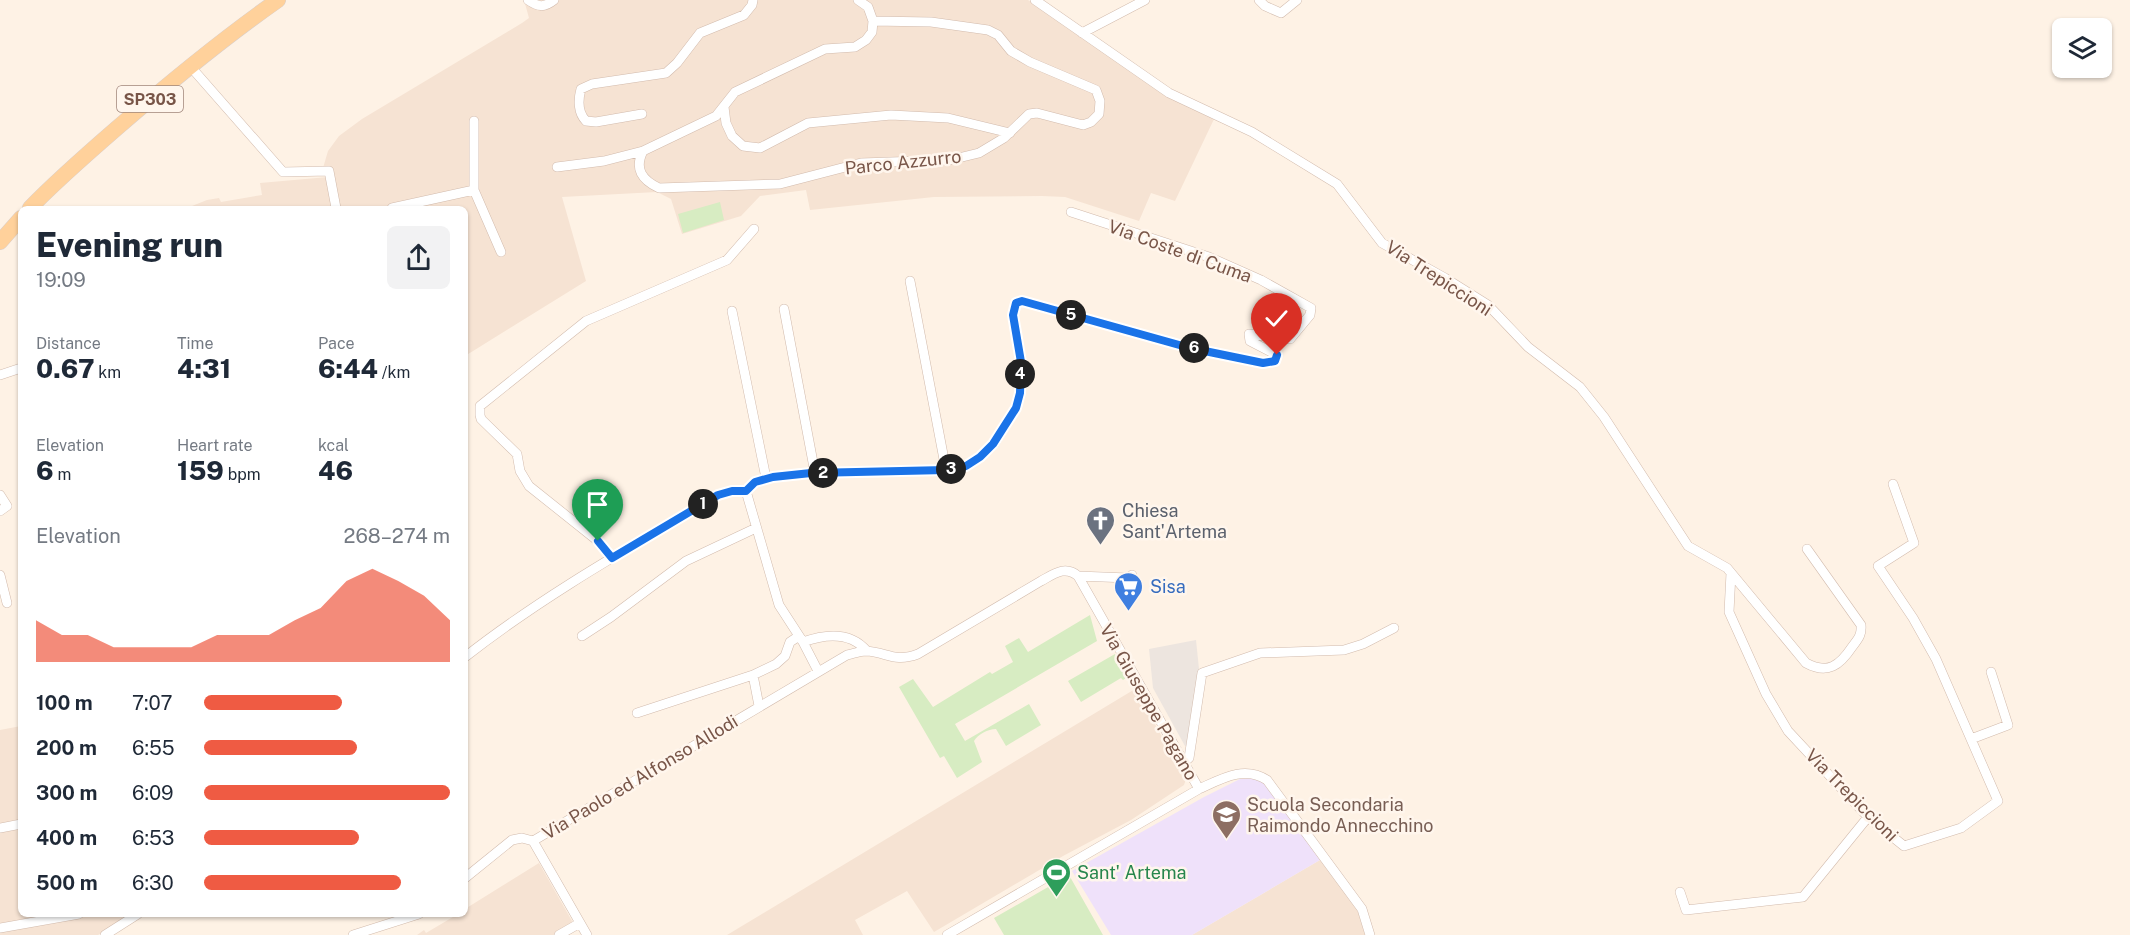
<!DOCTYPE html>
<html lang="en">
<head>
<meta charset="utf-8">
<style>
	body { margin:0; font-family:"Public Sans",sans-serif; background:#f2f2f3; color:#1f2937; height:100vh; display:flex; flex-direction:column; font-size:22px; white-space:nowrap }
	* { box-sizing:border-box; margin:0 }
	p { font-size:20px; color:#747a83 }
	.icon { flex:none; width:33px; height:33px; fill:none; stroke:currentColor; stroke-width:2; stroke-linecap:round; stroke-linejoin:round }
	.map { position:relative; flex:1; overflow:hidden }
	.side { position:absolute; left:18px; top:206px; width:450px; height:711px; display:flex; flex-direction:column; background:#fff; border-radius:9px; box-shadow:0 2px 4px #0004 }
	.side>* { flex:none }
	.fabs { position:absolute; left:2052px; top:18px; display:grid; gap:12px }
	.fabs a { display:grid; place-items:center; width:60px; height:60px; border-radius:9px; background:#fff; box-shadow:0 2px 4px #0004; font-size:30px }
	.pin { position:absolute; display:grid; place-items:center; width:51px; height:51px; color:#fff; margin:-62px -26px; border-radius:50% 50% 50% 0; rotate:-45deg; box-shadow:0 0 6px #0007 }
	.pin .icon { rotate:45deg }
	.km { position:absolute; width:30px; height:30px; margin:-15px; border-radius:50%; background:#222; color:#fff; font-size:16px; line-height:30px; text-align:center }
	.round { display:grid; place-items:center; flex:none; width:63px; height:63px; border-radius:9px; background:#f2f2f3 }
	.headline { display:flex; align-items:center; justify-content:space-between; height:102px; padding:0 18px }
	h1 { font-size:33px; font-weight:800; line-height:45px }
	.metrics { display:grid; grid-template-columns:repeat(3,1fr); gap:9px; height:102px; padding:6px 18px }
	.metrics div { display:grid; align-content:center }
	.metrics b { font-size:26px; font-weight:800 }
	.metrics small { font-size:16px; font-weight:400 }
	.metrics p { font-size:16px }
	.chart { height:168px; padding:12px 18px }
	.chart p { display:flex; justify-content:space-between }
	.chart svg { width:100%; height:108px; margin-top:6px; fill:#ef5b43; opacity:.7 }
	ul { padding:0 18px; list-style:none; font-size:20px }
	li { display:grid; grid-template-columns:96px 72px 1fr; align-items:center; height:45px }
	li i { height:15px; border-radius:8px; background:#ef5b43 }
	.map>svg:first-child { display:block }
	.residential { fill:#f6e3d3 }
	.industrial { fill:#ede5df }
	.education { fill:#efe1fa }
	.green { fill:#d7ecc2 }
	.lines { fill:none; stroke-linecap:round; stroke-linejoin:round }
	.minor-casing { stroke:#d2bbad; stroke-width:10 }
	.primary-casing { stroke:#d9cfcc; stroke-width:16 }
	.minor { stroke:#fff; stroke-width:9 }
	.primary { stroke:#ffd19b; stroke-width:15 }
	.route-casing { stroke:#fff; stroke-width:12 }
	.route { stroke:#1a73e8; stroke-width:8 }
	.labels { text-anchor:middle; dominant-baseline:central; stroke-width:5; stroke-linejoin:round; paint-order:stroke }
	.shield { fill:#fff6ed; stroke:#a0857a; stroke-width:1.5 }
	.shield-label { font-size:16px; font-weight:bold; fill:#785548 }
	.street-label { font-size:18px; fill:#785548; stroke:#fff6ed }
	.worship-label { font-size:18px; fill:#5b616d; stroke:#fff6ed; text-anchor:start }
	.shop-label { font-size:18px; fill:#366cbe; stroke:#fff6ed; text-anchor:start }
	.education-label { font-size:18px; fill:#785e54; stroke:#fff6ed; text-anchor:start }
	.leisure-label { font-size:18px; fill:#27864d; stroke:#fff6ed; text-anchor:start }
</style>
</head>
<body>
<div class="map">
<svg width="2130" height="935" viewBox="0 0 2130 935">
	<rect width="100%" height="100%" fill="#fef2e5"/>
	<path class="residential" d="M524 0H1028L1169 96 1215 117 1175 201 1151 193 1139 221 1065 197 1042 196 934 197 810 210 806 190 760 196 741 216 682 234 671 199 657 192 562 197 586 281 465 356V208H187L207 200 219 198 221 202 262 195 260 183 328 177 323 168 328 151 339 136 362 119 522 23 529 18Z
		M1135 689 1186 779 1184 785 1131 820 1063 856 934 932 907 891 855 920 863 935H727Z
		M21 726V914H133L98 935H0V730Z
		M1320 860 1358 912 1365 935H1192Z
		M539 863 572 921 571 927 558 935H417L424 930 426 933 458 914H465V909Z"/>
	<path class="industrial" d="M1196 640 1199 669 1188 745 1185 746 1153 688 1149 649Z"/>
	<path class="education" d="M1251 778 1264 782 1320 860 1192 935H1111L1072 871 1204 797 1240 779Z"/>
	<path class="green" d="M720 202 724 220 683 233 678 214Z
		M1090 615 1097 641 955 724 965 741 1029 704 1041 725 1006 746 996 729C988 729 978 734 974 741L982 762 957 778 944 756 940 758 899 687 913 679 933 707 990 672 992 674 1013 662 1005 646 1019 638 1028 652Z
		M1115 654 1128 677 1123 680 1121 678 1081 702 1068 681Z
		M1069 875 1103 935H1004L994 918Z"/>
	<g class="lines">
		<defs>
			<path id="minor" d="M528 0C538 7 544 8 554 0
				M858 0 868 7 873 21 872 32 866 40 855 47 825 49 735 92 716 116 643 151C634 169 642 180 659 188L780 184 861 163 950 160 979 153 1004 138 1029 114 1037 113 1083 125 1091 122 1099 114 1100 101 1096 90 1030 62 1011 51 998 35 988 30 931 22 873 21
				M1035 0 1169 93 1252 132 1337 184 1382 243 1445 278 1488 305 1528 347 1580 387 1604 417 1688 546 1727 568 1806 663C1828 675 1840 665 1852 647 1858 639 1862 635 1861 625L1807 549
				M1259 0 1265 6 1281 13 1297 0
				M1082 33 1145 0
				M190 66 283 172 329 171 336 208
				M724 107 726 123 732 136 743 146 760 148 808 123 891 115 948 118 1010 133
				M642 114 596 122 586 121C578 113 578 100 581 89L592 84 666 73 677 63 700 33 744 15 752 5 753 0
				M474 121V190L501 252
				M557 167 604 161 643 151
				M392 208 474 190
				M910 281 946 470
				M784 309 815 473
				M732 311 766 478
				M0 375 21 368
				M746 491 779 605 803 642 818 671
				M0 495 7 506 0 511
				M612 558 598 541 529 486 520 471 517 454 481 419 480 415V406L586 321 727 260 754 229
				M1731 573 1729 612 1766 694 1788 731 1868 817 1904 846 1961 828 1998 801 1936 659 1913 618 1878 566 1914 543 1893 484
				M0 575 7 603
				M1078 576 1128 578 1132 575
				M582 636 611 617 686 561 756 528
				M803 642C825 634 850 631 867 651
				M465 657C544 595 632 546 718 495L732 491H746L755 482 773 477 811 473 946 470 966 466 980 457 994 444 1016 408 1020 393 1021 362 1013 315 1016 304 1022 301 1190 348 1264 363 1275 361 1277 355 1250 341 1249 334 1290 339 1310 315 1311 308 1261 280 1209 257 1071 212
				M753 675 759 706
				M637 713 753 675 776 664 785 656 790 642 799 636
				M1971 739 2008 725 1991 672
				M1184 762 1189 758 1202 673 1260 653 1344 650 1363 644 1394 628
				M0 828 21 824
				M533 841 587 935
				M465 878 512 840 522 838 533 841 847 655C853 654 859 651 866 651 887 652 894 663 918 654L1041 581C1054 574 1065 565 1078 576L1199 789
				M1680 892 1686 910 1803 897 1868 817
				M0 928 79 914
				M105 935 138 914
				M353 935 419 914
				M559 935 580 923
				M947 935 1199 789C1221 779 1244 765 1267 780L1362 909 1370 935"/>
			<path id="primary" d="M30 208C57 180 87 154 117 128 169 83 221 40 278 0
				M0 242 21 218"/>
		</defs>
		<use href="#minor" class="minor-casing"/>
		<use href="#primary" class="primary-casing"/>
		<use href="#minor" class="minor"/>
		<use href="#primary" class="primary"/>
	</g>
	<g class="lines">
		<defs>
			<path id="route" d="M598 541 612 558 718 495 732 491H746L755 482 773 477 811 473 946 470 966 466 980 457 993 444 1016 408 1020 393 1021 362 1013 315 1016 303 1022 301 1190 348 1263 363 1275 361 1277 355"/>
		</defs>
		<use href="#route" class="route-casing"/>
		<use href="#route" class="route"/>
	</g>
	<defs>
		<symbol id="church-pin" viewBox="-11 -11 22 30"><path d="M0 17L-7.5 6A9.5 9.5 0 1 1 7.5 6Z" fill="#6b7280" stroke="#fff6ed"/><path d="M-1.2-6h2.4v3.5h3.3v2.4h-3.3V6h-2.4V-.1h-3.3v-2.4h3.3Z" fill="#fff"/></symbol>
		<symbol id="supermarket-pin" viewBox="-11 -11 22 30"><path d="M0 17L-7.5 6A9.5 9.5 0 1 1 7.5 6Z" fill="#3f7fe0" stroke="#fff6ed"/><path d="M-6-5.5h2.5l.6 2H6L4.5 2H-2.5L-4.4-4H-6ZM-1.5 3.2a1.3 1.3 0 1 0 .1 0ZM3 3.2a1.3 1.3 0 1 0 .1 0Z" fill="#fff"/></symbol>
		<symbol id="school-pin" viewBox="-11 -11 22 30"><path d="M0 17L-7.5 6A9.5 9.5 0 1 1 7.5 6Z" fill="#8d6e63" stroke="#fff6ed"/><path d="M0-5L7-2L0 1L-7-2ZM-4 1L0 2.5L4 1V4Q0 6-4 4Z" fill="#fff"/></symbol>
		<symbol id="stadium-pin" viewBox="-11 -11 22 30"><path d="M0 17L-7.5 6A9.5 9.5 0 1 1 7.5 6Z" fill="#2e9e5b" stroke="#fff6ed"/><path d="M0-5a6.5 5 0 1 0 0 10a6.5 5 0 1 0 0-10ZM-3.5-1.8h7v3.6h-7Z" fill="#fff"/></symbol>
	</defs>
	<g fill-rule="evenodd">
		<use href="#church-pin" x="1084" y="504" width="33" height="45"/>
		<use href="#supermarket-pin" x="1112" y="570" width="33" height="45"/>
		<use href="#school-pin" x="1210" y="798" width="33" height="45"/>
		<use href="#stadium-pin" x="1040" y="856" width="33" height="45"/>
	</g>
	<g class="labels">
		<rect class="shield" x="117" y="86" width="66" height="26" rx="4.5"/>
		<g class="shield-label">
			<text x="150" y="99">SP303</text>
		</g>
		<g class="street-label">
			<text transform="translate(903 162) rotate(-6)">Parco Azzurro</text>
			<text transform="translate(1180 251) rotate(20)">Via Coste di Cuma</text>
			<text transform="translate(1439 278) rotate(33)">Via Trepiccioni</text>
			<text transform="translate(1149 702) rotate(60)">Via Giuseppe Pagano</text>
			<text transform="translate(640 777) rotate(-31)">Via Paolo ed Alfonso Allodi</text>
			<text transform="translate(1852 795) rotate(45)">Via Trepiccioni</text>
		</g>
		<g class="worship-label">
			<text x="1122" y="510">Chiesa<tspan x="1122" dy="21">Sant'Artema</tspan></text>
		</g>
		<g class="shop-label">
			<text x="1150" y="586">Sisa</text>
		</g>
		<g class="education-label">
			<text x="1247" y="804">Scuola Secondaria<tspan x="1247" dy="21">Raimondo Annecchino</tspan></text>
		</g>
		<g class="leisure-label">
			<text x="1077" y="872">Sant' Artema</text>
		</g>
	</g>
</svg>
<div class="fabs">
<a><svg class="icon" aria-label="layers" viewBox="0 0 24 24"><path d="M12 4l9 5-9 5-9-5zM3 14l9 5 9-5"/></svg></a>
</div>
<div class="pin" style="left:598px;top:541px;background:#1e9e55"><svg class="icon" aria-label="arrive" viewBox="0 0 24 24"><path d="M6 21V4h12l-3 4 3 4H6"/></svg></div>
<div class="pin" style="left:1277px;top:355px;background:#d93025"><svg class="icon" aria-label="check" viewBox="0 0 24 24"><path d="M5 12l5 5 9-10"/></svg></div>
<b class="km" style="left:703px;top:504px">1</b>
<b class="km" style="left:823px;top:473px">2</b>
<b class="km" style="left:951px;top:469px">3</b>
<b class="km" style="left:1020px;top:374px">4</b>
<b class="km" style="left:1071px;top:315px">5</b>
<b class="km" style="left:1194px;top:348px">6</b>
<section class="side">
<div class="headline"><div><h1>Evening run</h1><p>19:09</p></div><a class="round"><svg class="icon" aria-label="share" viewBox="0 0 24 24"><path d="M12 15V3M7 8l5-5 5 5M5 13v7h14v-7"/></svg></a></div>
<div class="metrics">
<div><p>Distance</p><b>0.67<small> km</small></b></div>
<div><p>Time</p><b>4:31</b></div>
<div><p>Pace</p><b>6:44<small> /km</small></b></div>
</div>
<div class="metrics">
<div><p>Elevation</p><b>6<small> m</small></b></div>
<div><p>Heart rate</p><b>159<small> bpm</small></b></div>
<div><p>kcal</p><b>46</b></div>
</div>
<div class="chart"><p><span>Elevation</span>268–274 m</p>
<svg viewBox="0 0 160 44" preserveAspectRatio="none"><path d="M0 44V27L10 33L20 33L30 38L40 38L50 38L60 38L70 33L80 33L90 33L100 27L110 22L120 11L130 6L140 11L150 17L160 27V44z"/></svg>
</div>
<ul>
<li><b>100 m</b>7:07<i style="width:56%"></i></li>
<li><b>200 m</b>6:55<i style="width:62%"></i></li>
<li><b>300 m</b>6:09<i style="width:100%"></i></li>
<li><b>400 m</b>6:53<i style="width:63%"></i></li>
<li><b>500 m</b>6:30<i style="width:80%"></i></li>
</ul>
</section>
</div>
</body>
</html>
